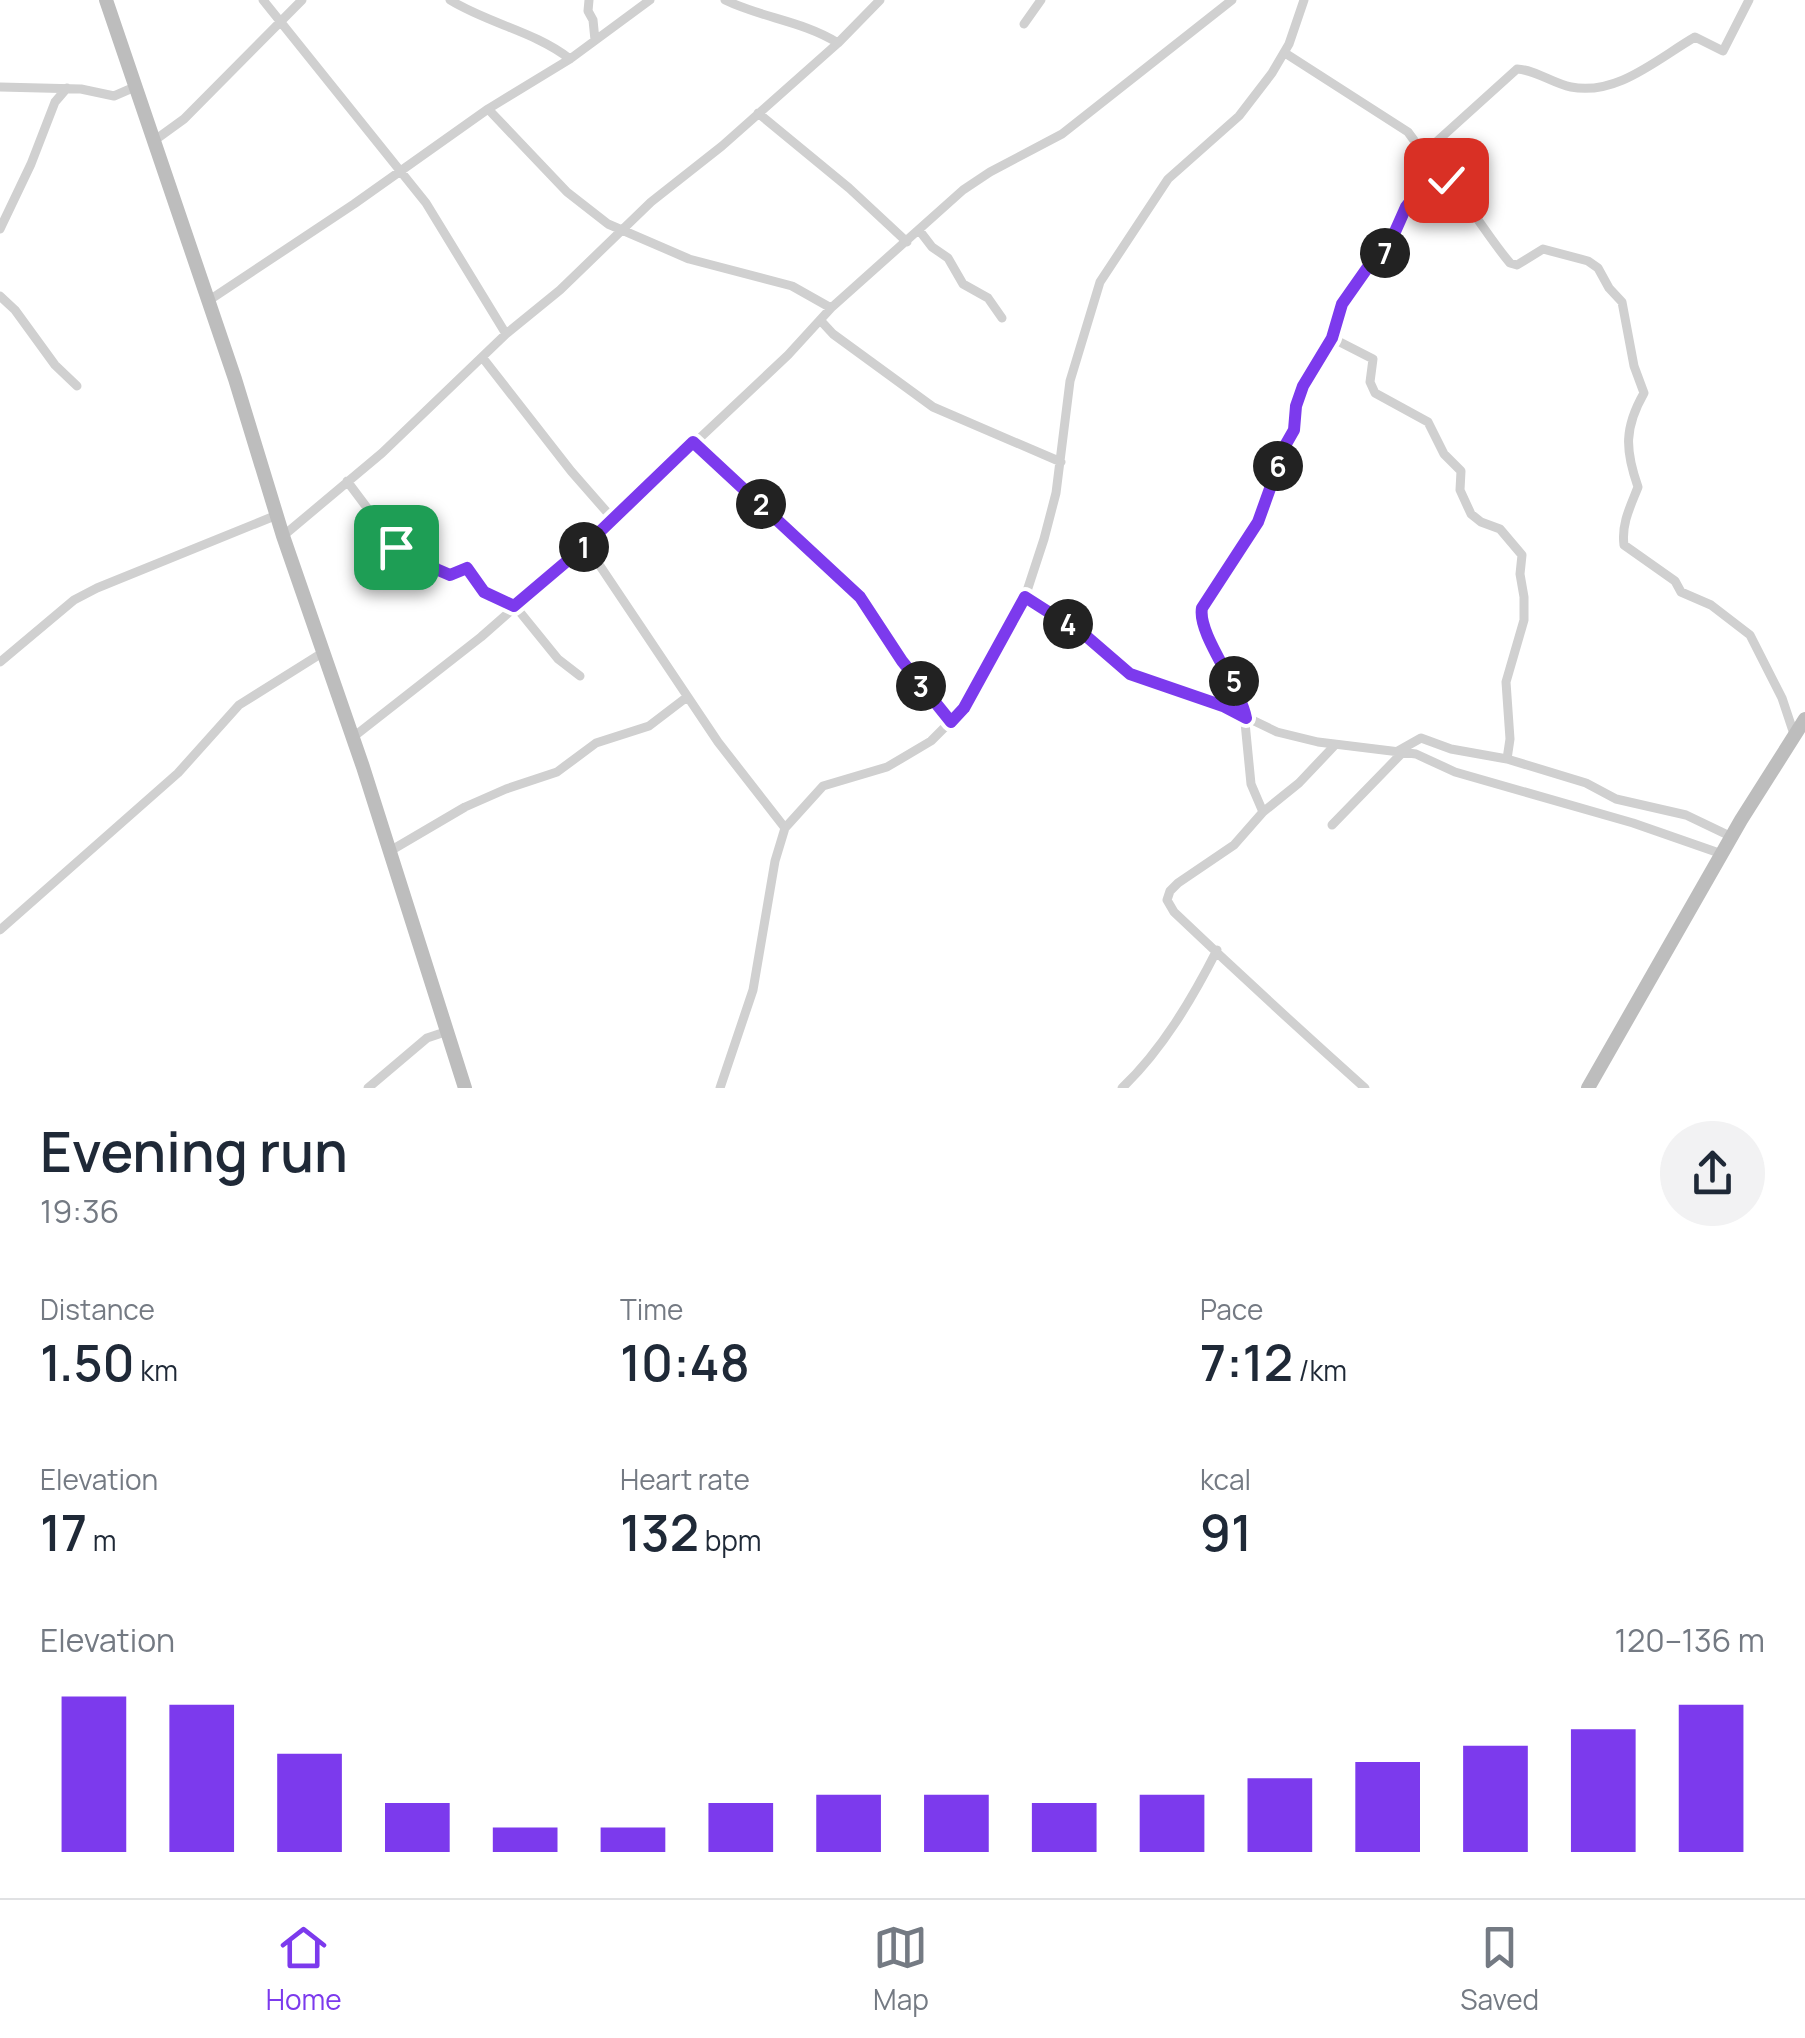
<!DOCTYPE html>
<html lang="en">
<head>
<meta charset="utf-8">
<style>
	body { margin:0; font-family:Manrope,sans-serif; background:#f2f2f3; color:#1f2937; height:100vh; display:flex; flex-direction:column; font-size:38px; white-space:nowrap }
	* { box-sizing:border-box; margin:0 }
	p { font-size:32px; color:#747a83 }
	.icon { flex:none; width:55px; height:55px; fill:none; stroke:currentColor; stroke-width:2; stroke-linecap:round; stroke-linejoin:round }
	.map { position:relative; height:1088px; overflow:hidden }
	.drawer { display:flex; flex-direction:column; background:#fff; flex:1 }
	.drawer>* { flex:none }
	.pin { position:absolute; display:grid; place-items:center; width:85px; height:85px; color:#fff; margin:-42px; border-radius:20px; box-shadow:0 5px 15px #0006 }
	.km { position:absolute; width:50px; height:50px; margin:-25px; border-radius:50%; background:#222; color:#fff; font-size:28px; line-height:50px; text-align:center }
	.round { display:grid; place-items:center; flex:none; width:105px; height:105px; border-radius:52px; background:#f2f2f3 }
	.overview { display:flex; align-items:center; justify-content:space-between; height:170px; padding:0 40px }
	h1 { font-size:55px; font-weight:600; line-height:75px }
	.figures { display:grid; grid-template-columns:repeat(3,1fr); gap:15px; height:170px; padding:10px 40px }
	.figures div { display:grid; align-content:center }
	.figures b { font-size:50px; font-weight:600 }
	.figures small { font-size:28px; font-weight:400 }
	.figures p { font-size:28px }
	.chart { height:280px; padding:20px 40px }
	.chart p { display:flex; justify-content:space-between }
	.chart svg { width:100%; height:180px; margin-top:10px; stroke:#7c3aed; stroke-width:6 }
	.menu { display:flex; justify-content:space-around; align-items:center; height:140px; border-top:2px solid #e0e1e3; background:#fff; font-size:28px; color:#747a83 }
	.menu a { display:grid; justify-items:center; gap:5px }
	.menu .current { color:#7c3aed }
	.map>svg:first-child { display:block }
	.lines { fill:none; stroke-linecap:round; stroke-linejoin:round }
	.street { stroke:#d0d0d0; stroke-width:9 }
	.secondary { stroke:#bdbdbd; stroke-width:14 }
	.route-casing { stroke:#fff; stroke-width:20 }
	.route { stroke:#7c3aed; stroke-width:12 }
</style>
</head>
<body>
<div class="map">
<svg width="1805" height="1088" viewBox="0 0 1805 1088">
	<rect width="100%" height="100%" fill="#fff"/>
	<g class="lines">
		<path class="street" d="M263 0 426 203 506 334
			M450 0C489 24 534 31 570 59
			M589 0 588 11 593 20 595 40
			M725 0C762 18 803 21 838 43
			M1024 24 1041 0
			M0 87 81 89 114 96 137 86
			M488 109 567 192 608 224 689 259 792 286 831 308
			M758 113 849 188 907 242
			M155 140 184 119 302 0
			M1424 153 1517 69C1536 70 1552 83 1571 87 1617 96 1657 59 1695 37L1723 51 1749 0
			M1430 168C1466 194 1482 230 1510 263L1517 265 1543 249 1588 261 1598 268 1609 288 1622 302 1634 366 1644 393C1624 428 1625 450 1638 487 1631 505 1621 524 1624 545L1675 581 1681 592 1711 605 1750 635 1782 698 1794 734
			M0 229 31 164 55 102 67 88
			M919 230 932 247 948 258 963 284 988 298 1002 318
			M0 296 15 310 55 365 77 386
			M208 301 354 204 488 109 570 59 650 0
			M821 321 833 334 933 407 1061 462
			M1332 338 1373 359 1370 382 1375 393 1428 422 1444 454 1461 471 1460 490 1471 514 1481 522 1500 529 1522 555 1520 574 1524 597V620L1506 682 1510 739 1507 759
			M482 357 571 471 613 519
			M693 442 860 597 902 661 951 722
			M347 481 398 549 414 544 436 569 450 575 467 567 484 592 515 606 558 659 580 676
			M283 536 382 453 506 334 560 290 651 202 722 146 838 43 880 0
			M586 545 718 742 785 828
			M1025 597 1086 636 1130 674 1223 706 1277 732 1318 742 1416 754 1455 772 1633 823 1722 854
			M0 662 74 600 97 588 277 515
			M352 738 481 637 586 545 788 355 831 308 963 190 990 172 1062 134 1232 0
			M1335 745 1299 783 1263 812 1234 845 1178 883 1170 891 1167 900 1174 912C1237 972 1300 1030 1365 1088
			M1398 751 1421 738 1451 749 1507 759 1586 783 1616 799 1686 815 1732 837
			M1263 812 1251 784 1243 702 1202 624 1203 608 1258 522 1286 444 1294 430 1296 406 1303 386 1332 338 1342 304 1368 267 1386 252 1406 207 1430 173 1429 161 1408 132 1285 53
			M1332 825 1403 752
			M390 851 465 807 506 789 557 772 596 743 649 726 687 697
			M0 930 178 773 239 705 322 653
			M368 1088 427 1038 445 1032
			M720 1088 753 990 775 861 785 828 823 786 887 767 931 741 964 708 1025 597 1044 539 1056 493 1070 381 1100 282 1168 179 1239 116 1272 73 1289 44 1304 0
			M1122 1088C1162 1050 1192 999 1217 950"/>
		<path class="secondary" d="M106 0 235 379 283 536 363 767 465 1088
			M1588 1088 1741 820 1805 719"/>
	</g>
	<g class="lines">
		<defs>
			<path id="route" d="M396 547 398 549 414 544 436 569 450 575 467 568 484 592 514 606 586 545 693 442 860 597 902 661 951 722 964 708 1025 597 1086 636 1130 674 1223 706 1246 718C1240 686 1197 634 1202 608L1258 522 1286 444 1294 430 1296 406 1303 386 1332 338 1342 304 1368 267 1386 252 1406 207 1427 180 1430 168 1446 180"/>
		</defs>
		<use href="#route" class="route-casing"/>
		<use href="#route" class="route"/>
	</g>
</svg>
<div class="pin" style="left:396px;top:547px;background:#1e9e55"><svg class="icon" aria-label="arrive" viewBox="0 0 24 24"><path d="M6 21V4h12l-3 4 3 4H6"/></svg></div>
<div class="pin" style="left:1446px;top:180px;background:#d93025"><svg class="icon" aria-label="check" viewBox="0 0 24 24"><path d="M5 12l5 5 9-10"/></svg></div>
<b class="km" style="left:584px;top:547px">1</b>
<b class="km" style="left:761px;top:504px">2</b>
<b class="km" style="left:921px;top:686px">3</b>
<b class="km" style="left:1068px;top:624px">4</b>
<b class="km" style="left:1234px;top:681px">5</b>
<b class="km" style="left:1278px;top:466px">6</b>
<b class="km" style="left:1385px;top:253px">7</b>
</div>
<section class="drawer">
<div class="overview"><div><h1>Evening run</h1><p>19:36</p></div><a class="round"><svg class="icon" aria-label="share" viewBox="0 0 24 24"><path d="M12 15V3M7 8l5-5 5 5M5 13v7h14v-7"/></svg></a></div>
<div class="figures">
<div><p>Distance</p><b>1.50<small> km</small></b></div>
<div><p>Time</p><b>10:48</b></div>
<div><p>Pace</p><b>7:12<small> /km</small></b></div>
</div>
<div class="figures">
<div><p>Elevation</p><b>17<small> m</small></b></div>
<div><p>Heart rate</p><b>132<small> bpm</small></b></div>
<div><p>kcal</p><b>91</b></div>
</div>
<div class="chart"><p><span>Elevation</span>120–136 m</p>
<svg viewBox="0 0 160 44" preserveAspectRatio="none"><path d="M5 44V6M15 44V8M25 44V20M35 44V32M45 44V38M55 44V38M65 44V32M75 44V30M85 44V30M95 44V32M105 44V30M115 44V26M125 44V22M135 44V18M145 44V14M155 44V8"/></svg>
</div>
</section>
<nav class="menu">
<a class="current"><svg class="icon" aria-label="home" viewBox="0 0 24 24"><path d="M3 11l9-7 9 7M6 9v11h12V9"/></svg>Home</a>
<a><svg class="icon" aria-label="map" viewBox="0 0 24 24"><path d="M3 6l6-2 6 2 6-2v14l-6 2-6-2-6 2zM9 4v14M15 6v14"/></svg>Map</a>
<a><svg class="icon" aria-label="saved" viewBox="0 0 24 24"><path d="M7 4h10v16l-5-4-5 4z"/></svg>Saved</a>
</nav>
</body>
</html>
